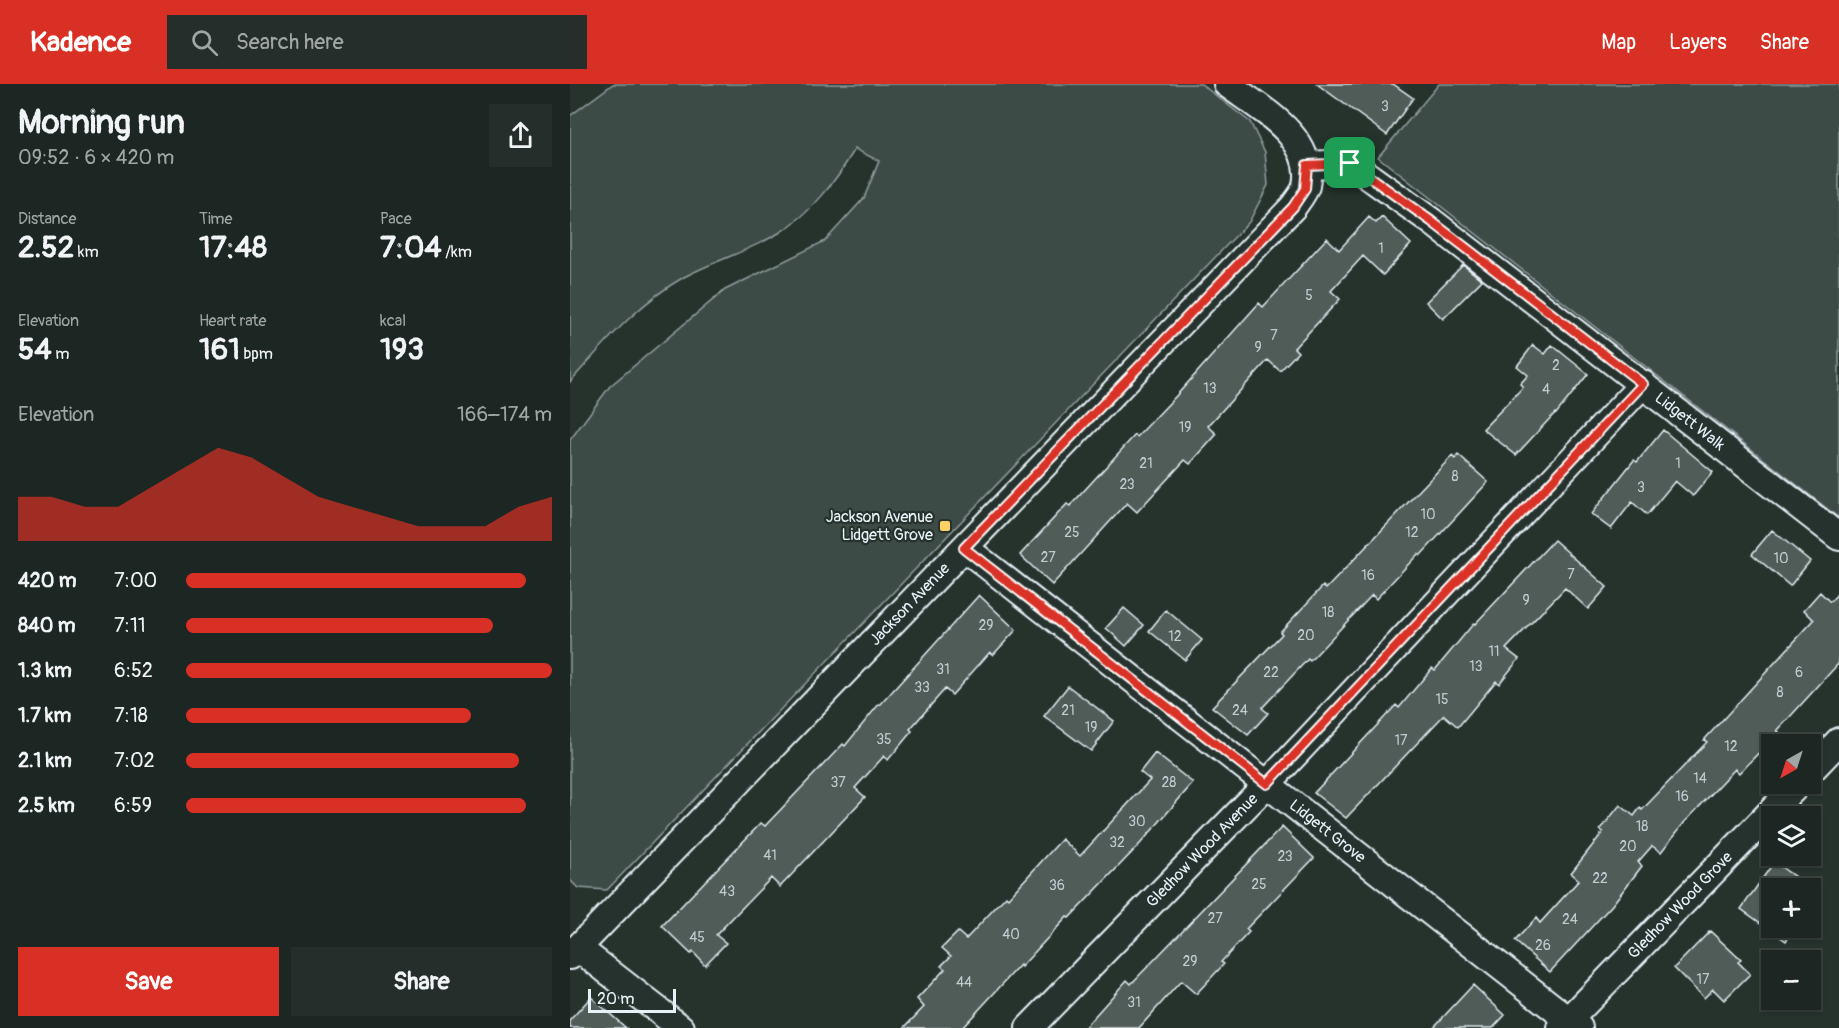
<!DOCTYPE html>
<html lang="en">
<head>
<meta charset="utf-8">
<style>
	body { margin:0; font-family:Pangolin,sans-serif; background:#252e2a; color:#f1f3f6; height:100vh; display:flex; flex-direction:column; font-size:22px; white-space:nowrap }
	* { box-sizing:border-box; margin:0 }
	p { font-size:20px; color:#a0a5a5 }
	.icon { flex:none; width:33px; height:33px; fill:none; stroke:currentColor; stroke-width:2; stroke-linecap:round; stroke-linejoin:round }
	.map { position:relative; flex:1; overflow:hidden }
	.side { display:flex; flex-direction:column; background:#1c2622; width:570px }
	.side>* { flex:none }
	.needle { width:39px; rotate:219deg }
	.controls { position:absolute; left:1191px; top:650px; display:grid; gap:12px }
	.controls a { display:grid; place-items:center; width:60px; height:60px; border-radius:0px; background:#1c2622; box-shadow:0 2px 4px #0004,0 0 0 2px #3a4340; font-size:30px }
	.scale { position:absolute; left:18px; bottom:15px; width:88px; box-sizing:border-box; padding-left:6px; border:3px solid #e8f1f8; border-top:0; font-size:16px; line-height:21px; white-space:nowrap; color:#e8f1f8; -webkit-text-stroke:4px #26332d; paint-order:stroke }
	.pin { position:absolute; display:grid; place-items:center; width:51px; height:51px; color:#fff; margin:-26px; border-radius:12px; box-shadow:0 3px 9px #0006 }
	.round { display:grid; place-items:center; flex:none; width:63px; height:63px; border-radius:0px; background:#252e2a }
	.head { display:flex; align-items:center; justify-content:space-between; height:102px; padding:0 18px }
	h1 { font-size:33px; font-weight:700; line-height:45px }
	.stats { display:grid; grid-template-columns:repeat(3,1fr); gap:9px; height:102px; padding:6px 18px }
	.stats div { display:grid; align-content:center }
	.stats b { font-size:30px; font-weight:700 }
	.stats small { font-size:16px; font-weight:400 }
	.stats p { font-size:16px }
	.chart { height:168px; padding:12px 18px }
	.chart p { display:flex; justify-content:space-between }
	.chart svg { width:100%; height:108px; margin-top:6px; fill:#d93025; opacity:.7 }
	.button { display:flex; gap:12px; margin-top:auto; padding:12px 18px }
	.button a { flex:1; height:69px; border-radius:0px; background:#d93025; color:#fff; font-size:24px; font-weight:700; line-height:69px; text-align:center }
	.button a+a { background:#252e2a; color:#f1f3f6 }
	ul { padding:0 18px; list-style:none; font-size:20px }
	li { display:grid; grid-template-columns:96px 72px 1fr; align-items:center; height:45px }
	li i { height:15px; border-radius:8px; background:#d93025 }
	header { display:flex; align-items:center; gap:36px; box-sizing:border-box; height:84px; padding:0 30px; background:#d93025; color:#fff }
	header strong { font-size:28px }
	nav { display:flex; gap:33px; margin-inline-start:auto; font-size:21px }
	.search { width:420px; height:54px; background:#252e2a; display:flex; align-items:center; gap:15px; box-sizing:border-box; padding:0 21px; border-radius:0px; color:#a0a5a5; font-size:22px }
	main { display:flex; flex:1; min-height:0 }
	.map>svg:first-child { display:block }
	.green { fill:#3e4b47; stroke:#939ea0; stroke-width:1.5 }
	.building { fill:#505c59; stroke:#e8f1f8; stroke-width:1.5 }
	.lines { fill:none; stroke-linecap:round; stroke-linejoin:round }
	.minor-casing { stroke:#e8f1f8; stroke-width:30 }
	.minor { stroke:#26332d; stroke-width:26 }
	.route-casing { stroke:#fff; stroke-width:12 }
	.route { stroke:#d93025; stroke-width:8 }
	.poi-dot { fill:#ffd166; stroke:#26332d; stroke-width:2 }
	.labels { text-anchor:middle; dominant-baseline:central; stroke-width:4.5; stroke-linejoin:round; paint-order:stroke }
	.number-label { font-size:14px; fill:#c2ccd0 }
	.street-label { font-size:16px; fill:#e8f1f8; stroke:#26332d }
	.poi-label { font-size:16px; fill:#e8f1f8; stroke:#26332d; text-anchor:end }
</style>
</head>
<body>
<header>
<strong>Kadence</strong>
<div class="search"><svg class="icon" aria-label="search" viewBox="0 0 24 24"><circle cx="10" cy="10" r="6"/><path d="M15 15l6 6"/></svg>Search here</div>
<nav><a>Map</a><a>Layers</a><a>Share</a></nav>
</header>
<main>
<section class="side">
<div class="head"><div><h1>Morning run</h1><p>09:52 · 6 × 420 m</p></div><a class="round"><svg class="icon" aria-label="share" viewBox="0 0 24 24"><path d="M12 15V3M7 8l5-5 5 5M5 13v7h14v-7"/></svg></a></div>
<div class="stats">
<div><p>Distance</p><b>2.52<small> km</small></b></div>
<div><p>Time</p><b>17:48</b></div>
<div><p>Pace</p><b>7:04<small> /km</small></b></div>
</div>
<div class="stats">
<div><p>Elevation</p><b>54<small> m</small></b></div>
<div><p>Heart rate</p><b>161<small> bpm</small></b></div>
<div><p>kcal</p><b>193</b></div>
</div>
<div class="chart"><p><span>Elevation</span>166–174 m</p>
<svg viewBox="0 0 160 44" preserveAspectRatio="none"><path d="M0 44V26L10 26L20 30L30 30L40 22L50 14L60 6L70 10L80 18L90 26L100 30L110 34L120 38L130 38L140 38L150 30L160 26V44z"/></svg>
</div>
<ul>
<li><b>420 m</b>7:00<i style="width:93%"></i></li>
<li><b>840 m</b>7:11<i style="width:84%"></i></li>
<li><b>1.3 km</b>6:52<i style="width:100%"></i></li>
<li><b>1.7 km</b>7:18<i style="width:78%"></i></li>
<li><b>2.1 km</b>7:02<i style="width:91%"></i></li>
<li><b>2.5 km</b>6:59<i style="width:93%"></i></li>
</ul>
<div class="button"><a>Save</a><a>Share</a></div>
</section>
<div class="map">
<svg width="1269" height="944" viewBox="0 0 1269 944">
	<rect width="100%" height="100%" fill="#26332d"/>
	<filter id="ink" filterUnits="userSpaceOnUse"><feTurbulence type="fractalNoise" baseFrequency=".0167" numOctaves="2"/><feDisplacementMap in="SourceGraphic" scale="12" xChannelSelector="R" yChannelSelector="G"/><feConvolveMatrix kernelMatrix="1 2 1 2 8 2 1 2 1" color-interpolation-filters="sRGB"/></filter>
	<g filter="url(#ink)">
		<path class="green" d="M43 0H631L680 38 695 68 698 101 679 138 37 806 8 804 0 796V356L40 302 155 206 255 157 294 114 309 77 285 65C265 98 242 129 209 149 179 167 144 177 114 193 68 219 34 260 0 298V32Z
			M869 0H1269V434L808 73Z"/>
		<path class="building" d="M747 0H823L843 14 817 51Z
			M799 133 806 139 812 133 841 160 813 191 793 172 761 207 770 215 724 264 728 268 710 287 698 276 638 342 647 350 620 380 615 376 567 428 557 419 482 501 450 471 497 420 500 422 565 351 567 353 606 312 689 219 693 223 757 154 769 166Z
			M893 181 912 196 873 235 856 218Z
			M963 261 975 270 982 261 1018 290 986 330 985 329 946 371 913 345 953 303 950 300 958 291 947 282Z
			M1093 346 1143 388 1123 412 1105 397 1077 431 1062 418 1041 445 1021 430 1064 376 1067 378Z
			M888 371 918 398 850 472 848 470 806 515 802 511 740 577 738 575 692 624 698 629 678 651 642 623 712 550 710 548 753 502 756 505 882 372 885 375Z
			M1202 446 1240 477 1220 502 1182 470Z
			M984 456 1037 503 1018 525 995 504 936 565 949 575 929 600 926 597 888 643 874 631 776 734 744 709 826 621 829 624 862 584 865 586 904 539 905 540Z
			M1250 508 1260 518 1269 508V579L1207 647 1209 648 1169 689 1165 685 1114 739 1091 768 1082 762 1068 778 1072 782 1042 821 980 888 945 857 966 834 970 839 1009 796 1001 789 1033 748 1030 746 1050 721 1064 732 1070 724 1072 726 1137 658 1134 656 1244 536 1234 526Z
			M409 511 446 546 423 571 420 568 382 611 375 605 340 645 342 647 318 676 314 672 285 704 295 713 210 803 201 794 146 851 156 859 135 881 123 868 121 870 92 842 191 739 195 742 273 660 275 662 309 620 310 621Z
			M554 524 574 541 556 562 536 544Z
			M596 526 632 556 615 576 579 547Z
			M498 602 544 637 521 667 474 632Z
			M585 669 623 699 570 760 499 834 497 833 451 883 450 881 392 944H334L354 923 347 915 375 885 371 882 381 872 372 864 388 848 396 855 436 812 438 814 492 755 510 772 580 696 570 688Z
			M712 743 744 774 676 845 679 848 651 878 654 880 626 910 611 897 569 944H514L557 896 561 900Z
			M1204 778 1249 810 1240 822V804H1202V843H1225L1216 857 1171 825Z
			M1140 847 1171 876 1168 878 1180 890 1154 916 1143 905 1134 914 1104 884Z
			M903 901 935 931 923 944H863Z
			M21 913 56 944H0V936Z"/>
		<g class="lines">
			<defs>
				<g id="minor">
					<path id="s1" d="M737 81 780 79 861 137 1269 453"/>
					<path id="s2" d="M395 464 1009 944"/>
					<path d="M1240 687 1269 657"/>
					<path d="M8 864 111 944"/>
					<path id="s3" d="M0 872 723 123C727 117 734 109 736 102 746 53 690 25 657 0"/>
					<path id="s4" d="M459 944 697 700 1073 300"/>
					<path id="s5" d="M991 944 1229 699"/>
				</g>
			</defs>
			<use href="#minor" class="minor-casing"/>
			<use href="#minor" class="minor"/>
		</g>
	</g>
	<g class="lines" filter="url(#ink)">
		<defs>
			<path id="route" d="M780 79 861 137 1073 300 697 700 394 464 723 123 735 105 737 81Z"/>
		</defs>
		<use href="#route" class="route-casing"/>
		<use href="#route" class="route"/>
	</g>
	<rect class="poi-dot" x="369" y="436" width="12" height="12" rx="3"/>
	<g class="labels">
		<g class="number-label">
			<text x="815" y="22">3</text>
			<text x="811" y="164">1</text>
			<text x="739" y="211">5</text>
			<text x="704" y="251">7</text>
			<text x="688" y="263">9</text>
			<text x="986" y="281">2</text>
			<text x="640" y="304">13</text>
			<text x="976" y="305">4</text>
			<text x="615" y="343">19</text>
			<text x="576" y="379">21</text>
			<text x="1108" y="379">1</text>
			<text x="885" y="392">8</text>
			<text x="557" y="400">23</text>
			<text x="1071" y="403">3</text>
			<text x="858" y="430">10</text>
			<text x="502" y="448">25</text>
			<text x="842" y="448">12</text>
			<text x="478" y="473">27</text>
			<text x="1211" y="474">10</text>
			<text x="1001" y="490">7</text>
			<text x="798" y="491">16</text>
			<text x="956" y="516">9</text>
			<text x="758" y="528">18</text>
			<text x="416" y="541">29</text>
			<text x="736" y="551">20</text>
			<text x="605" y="552">12</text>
			<text x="924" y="567">11</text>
			<text x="906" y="582">13</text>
			<text x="373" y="585">31</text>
			<text x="701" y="588">22</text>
			<text x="1229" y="588">6</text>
			<text x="352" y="603">33</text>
			<text x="1210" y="608">8</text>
			<text x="872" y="615">15</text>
			<text x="498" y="626">21</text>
			<text x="670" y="626">24</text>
			<text x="521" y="643">19</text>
			<text x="314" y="655">35</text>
			<text x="831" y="656">17</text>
			<text x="1161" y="662">12</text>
			<text x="1130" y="694">14</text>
			<text x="268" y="698">37</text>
			<text x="599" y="698">28</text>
			<text x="1112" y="712">16</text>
			<text x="567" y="737">30</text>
			<text x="1072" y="742">18</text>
			<text x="547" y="758">32</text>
			<text x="1058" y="762">20</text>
			<text x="200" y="771">41</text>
			<text x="715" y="772">23</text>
			<text x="1030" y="794">22</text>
			<text x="689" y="800">25</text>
			<text x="487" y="801">36</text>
			<text x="157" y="807">43</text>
			<text x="645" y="834">27</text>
			<text x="1000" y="835">24</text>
			<text x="441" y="850">40</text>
			<text x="127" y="853">45</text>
			<text x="973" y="861">26</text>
			<text x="620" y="877">29</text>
			<text x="1133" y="895">17</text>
			<text x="394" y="898">44</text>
			<text x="564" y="918">31</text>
		</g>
		<g class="street-label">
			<text stroke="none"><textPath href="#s1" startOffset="470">Lidgett Walk</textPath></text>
			<text stroke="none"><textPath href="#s3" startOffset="489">Jackson Avenue</textPath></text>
			<text stroke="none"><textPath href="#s2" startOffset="460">Lidgett Grove</textPath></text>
			<text stroke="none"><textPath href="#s4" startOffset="248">Gledhow Wood Avenue</textPath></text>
			<text stroke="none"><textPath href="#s5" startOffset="171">Gledhow Wood Grove</textPath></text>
		</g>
		<g class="poi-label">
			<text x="363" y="433">Jackson Avenue<tspan x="363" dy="18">Lidgett Grove</tspan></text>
		</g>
	</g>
</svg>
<div class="controls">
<a><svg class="needle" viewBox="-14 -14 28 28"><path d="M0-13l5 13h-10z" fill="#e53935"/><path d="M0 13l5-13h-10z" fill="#a0a5a5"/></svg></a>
<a><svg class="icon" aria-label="layers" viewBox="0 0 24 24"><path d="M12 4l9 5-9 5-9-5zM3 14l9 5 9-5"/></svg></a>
<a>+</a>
<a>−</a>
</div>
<div class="scale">20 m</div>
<div class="pin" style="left:780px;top:79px;background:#1e9e55"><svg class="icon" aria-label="arrive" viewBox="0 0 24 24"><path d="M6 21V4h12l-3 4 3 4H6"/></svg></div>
</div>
</main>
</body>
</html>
